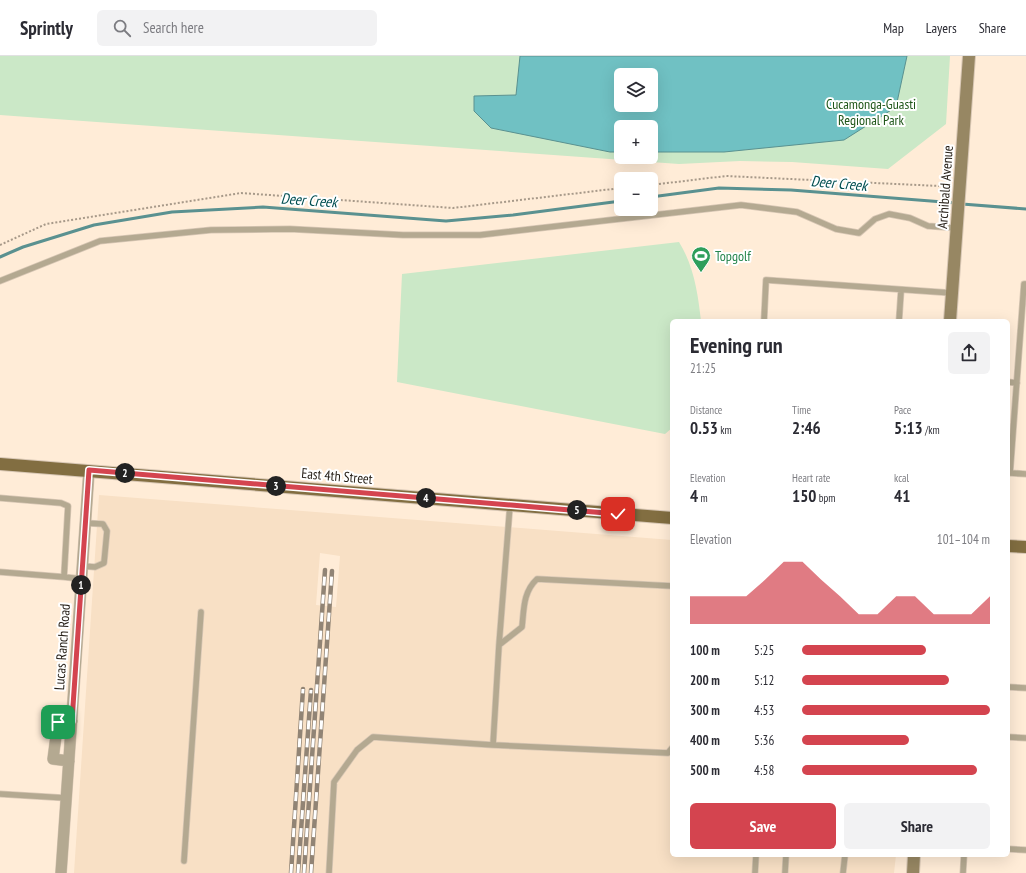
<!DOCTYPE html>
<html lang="en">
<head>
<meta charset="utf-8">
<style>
	body { margin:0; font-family:"PT Sans Narrow",sans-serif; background:#f2f2f3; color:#2b2b33; height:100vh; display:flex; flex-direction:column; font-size:15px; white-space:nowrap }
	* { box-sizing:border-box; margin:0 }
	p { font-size:13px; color:#7c7c81 }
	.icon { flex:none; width:22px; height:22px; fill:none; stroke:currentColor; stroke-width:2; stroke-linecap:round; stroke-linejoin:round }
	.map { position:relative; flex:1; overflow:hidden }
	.details { position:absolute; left:670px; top:263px; width:340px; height:538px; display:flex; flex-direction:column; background:#fff; border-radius:6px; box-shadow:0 4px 16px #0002 }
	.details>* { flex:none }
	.controls { position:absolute; left:614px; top:12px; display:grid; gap:8px }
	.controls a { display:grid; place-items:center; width:44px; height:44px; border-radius:6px; background:#fff; box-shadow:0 4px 16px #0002; font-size:20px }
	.pin { position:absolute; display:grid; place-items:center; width:34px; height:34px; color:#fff; margin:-17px; border-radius:8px; box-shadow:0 2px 6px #0006 }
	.km { position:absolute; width:20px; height:20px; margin:-10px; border-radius:50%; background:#222; color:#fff; font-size:11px; line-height:20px; text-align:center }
	.round { display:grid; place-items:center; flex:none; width:42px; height:42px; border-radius:6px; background:#f2f2f3 }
	.overview { display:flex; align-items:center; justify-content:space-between; height:68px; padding:0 20px }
	h1 { font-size:22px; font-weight:800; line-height:30px }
	.metrics { display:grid; grid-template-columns:repeat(3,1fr); gap:6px; height:68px; padding:4px 20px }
	.metrics div { display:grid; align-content:center }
	.metrics b { font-size:17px; font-weight:800 }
	.metrics small { font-size:11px; font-weight:400 }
	.metrics p { font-size:11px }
	.chart { height:112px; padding:8px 20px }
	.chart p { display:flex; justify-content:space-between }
	.chart svg { width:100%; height:72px; margin-top:4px; fill:#d4444f; opacity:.7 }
	.button { display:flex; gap:8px; margin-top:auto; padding:8px 20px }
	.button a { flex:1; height:46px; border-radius:6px; background:#d4444f; color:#fff; font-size:16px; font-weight:800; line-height:46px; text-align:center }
	.button a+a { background:#f2f2f3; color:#2b2b33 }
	ul { padding:0 20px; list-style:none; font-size:13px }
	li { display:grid; grid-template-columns:64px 48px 1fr; align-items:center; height:30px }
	li i { height:10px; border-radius:5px; background:#d4444f }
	header { display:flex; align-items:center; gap:24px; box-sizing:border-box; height:56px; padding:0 20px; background:#fff; border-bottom:1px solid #e1e1e2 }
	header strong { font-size:19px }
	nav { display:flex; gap:22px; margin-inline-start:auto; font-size:14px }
	.search { width:280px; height:36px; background:#f2f2f3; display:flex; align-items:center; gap:10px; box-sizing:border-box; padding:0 14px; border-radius:6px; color:#7c7c81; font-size:15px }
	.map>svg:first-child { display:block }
	.built { fill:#f8e0c5; fill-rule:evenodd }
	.green { fill:#cbe8c7; fill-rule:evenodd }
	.water { fill:#70c1c3; stroke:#5a9190; fill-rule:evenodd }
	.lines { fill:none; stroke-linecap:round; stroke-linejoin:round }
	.stream { stroke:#5a9190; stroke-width:3 }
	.lane-casing { stroke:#d8c7b5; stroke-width:7 }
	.street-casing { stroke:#d8c7b5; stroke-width:12 }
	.secondary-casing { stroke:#d8c7b5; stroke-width:14 }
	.primary-casing { stroke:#d8c7b5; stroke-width:14 }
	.path { stroke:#a79989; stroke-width:2; stroke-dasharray:2 2; stroke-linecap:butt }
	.lane { stroke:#b4a991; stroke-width:5.5 }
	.street { stroke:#b4a991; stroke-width:11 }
	.secondary { stroke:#978763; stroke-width:12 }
	.primary { stroke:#826e41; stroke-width:12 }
	.rail-casing { stroke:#918475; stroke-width:4.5 }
	.rail { stroke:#fff; stroke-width:3; stroke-dasharray:9; stroke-linecap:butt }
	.route-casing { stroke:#fff; stroke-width:8 }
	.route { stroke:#d4444f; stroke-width:5 }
	.labels { text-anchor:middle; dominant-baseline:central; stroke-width:4; stroke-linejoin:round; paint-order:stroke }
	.park-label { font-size:14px; fill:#1e5518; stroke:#fff }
	.street-label { font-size:14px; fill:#282119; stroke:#fff }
	.leisure-label { font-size:14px; fill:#27864d; stroke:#fff; text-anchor:start }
	.water-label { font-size:15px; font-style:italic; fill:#004e50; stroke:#fff }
</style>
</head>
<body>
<header>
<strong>Sprintly</strong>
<div class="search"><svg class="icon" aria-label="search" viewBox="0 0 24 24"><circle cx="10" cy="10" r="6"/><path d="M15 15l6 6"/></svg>Search here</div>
<nav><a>Map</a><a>Layers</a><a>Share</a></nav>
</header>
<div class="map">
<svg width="1026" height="817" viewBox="0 0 1026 817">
	<rect width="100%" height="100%" fill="#ffecd7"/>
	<path class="built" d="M99 439 672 484V799H896L894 817H74ZM320 497 340 500 336 551 316 549Z"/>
	<path class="green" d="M0 0H950L946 68 888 113 792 106 740 105 679 108 0 59ZM621 19H651V49H621ZM621 71H651V101H621Z
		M679 186C694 210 698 238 701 265H672V372L665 378 397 326 402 218Z"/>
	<path class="water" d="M520 0H907L896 51 844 84 724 96H651V71H621V96H610L491 72 474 55V40L516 39ZM621 19H651V49H621Z"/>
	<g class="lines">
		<path class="stream" d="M651 141 719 132 791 134 956 147
			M962 148 1026 153
			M0 201 23 191 94 169 172 156 263 151 446 165 513 159 621 145"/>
		<defs>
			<path id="lane" d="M0 225 100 185 211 174 290 173 403 179H480L741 149 797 156 836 173 859 177 875 163 889 158 910 162 928 170 957 172
				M1026 228H1024L1010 417 1026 418
				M764 265 766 224 952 237
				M899 265 901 235
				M1008 326 1017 327
				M0 442 61 447 68 450 64 521 82 523
				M82 510 95 511 104 507 107 475 103 468 85 467
				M0 516 64 521
				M672 530 537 523C523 536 524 553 522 571L499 589 493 689 668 697 672 692
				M499 589 510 449
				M1008 631 1026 632
				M1008 681 1026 682
				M0 738 66 742
				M1008 793 1026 794
				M184 805 201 556
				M329 817 334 726 357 694 373 681 493 689
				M755 817 756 799
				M785 817 786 799
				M843 817 845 799
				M963 817 964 799"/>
			<path id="street" d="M69 705 53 703 58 665H72
				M61 817 89 415"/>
			<path id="secondary" d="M950 265 969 0
				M913 817 914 799"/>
			<path id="primary" d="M0 408 672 462
				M1008 490 1026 491"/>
		</defs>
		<use href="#lane" class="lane-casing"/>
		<use href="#street" class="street-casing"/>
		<use href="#secondary" class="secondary-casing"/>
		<use href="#primary" class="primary-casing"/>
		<path class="path" d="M651 129 726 120 939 130
			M0 189 46 168 241 137 453 152 621 132"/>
		<use href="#lane" class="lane"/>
		<use href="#street" class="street"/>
		<use href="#secondary" class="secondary"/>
		<use href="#primary" class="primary"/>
		<defs>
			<path id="rail" d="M291 817 303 633
				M298 817 311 634
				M304 817 325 514
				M311 817 332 515"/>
		</defs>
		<use href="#rail" class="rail-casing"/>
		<use href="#rail" class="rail"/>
	</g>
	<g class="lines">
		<defs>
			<path id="route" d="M58 666 72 665 89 414 618 458"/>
		</defs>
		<use href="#route" class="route-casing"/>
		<use href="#route" class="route"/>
	</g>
	<defs>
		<symbol id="stadium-pin" viewBox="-11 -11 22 30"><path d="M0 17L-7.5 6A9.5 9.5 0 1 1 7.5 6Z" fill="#2e9e5b" stroke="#fff"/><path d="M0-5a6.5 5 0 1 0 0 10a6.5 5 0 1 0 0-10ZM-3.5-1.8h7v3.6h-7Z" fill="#fff"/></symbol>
	</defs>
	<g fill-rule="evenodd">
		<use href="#stadium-pin" x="690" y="189" width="22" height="30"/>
	</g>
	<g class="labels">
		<g class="park-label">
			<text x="871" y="48">Cucamonga-Guasti<tspan x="871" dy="16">Regional Park</tspan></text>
		</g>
		<g class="street-label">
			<text transform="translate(945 131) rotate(-86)">Archibald Avenue</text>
			<text transform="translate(337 420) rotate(5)">East 4th Street</text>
			<text transform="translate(62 591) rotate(-86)">Lucas Ranch Road</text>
		</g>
		<g class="leisure-label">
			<text x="715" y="200">Topgolf</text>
		</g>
		<g class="water-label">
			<text transform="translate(839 127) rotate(5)">Deer Creek</text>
			<text transform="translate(309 144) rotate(4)">Deer Creek</text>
		</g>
	</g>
</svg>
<div class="controls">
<a><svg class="icon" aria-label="layers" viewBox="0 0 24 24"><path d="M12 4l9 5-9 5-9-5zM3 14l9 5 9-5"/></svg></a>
<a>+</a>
<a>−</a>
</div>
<div class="pin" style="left:58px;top:666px;background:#1e9e55"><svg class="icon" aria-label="arrive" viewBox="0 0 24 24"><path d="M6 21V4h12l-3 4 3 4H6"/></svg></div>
<div class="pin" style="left:618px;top:458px;background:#d93025"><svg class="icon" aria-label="check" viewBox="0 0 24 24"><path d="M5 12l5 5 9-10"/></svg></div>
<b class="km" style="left:81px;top:529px">1</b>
<b class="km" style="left:125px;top:417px">2</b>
<b class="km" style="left:276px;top:430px">3</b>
<b class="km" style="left:426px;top:442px">4</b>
<b class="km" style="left:577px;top:454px">5</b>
<section class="details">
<div class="overview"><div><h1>Evening run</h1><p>21:25</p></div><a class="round"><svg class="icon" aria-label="share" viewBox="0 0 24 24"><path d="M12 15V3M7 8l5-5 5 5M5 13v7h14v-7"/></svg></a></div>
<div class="metrics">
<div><p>Distance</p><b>0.53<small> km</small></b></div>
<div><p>Time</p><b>2:46</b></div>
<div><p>Pace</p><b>5:13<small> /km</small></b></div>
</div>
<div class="metrics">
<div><p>Elevation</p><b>4<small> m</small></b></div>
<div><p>Heart rate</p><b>150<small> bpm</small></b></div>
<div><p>kcal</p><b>41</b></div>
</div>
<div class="chart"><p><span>Elevation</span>101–104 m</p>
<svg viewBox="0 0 160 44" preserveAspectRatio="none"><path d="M0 44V27L10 27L20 27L30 27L40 17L50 6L60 6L70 17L80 27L90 38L100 38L110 27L120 27L130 38L140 38L150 38L160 27V44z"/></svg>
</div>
<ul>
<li><b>100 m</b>5:25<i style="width:66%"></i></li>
<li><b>200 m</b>5:12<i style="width:78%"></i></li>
<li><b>300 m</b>4:53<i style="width:100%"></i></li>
<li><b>400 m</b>5:36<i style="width:57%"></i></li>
<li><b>500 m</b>4:58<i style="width:93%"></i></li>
</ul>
<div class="button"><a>Save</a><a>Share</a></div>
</section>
</div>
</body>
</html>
